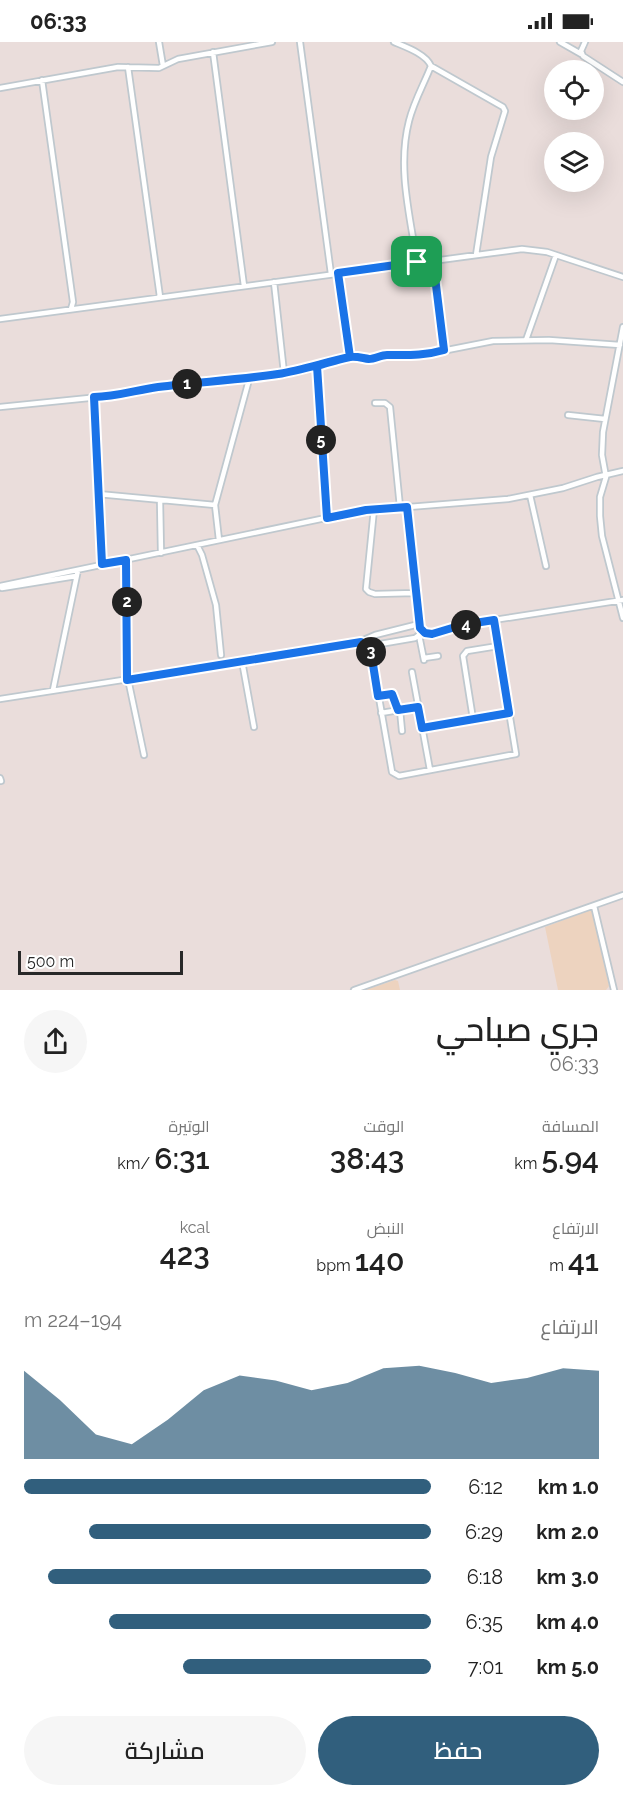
<!DOCTYPE html>
<html lang="ar">
<head>
<meta charset="utf-8">
<style>
	body { margin:0; font-family:Raleway,Cairo,sans-serif; background:#f6f6f6; color:#222; direction:rtl; height:100vh; display:flex; flex-direction:column; font-size:22px; white-space:nowrap }
	* { box-sizing:border-box; margin:0 }
	p { font-size:20px; color:#767676 }
	.icon { flex:none; width:33px; height:33px; fill:none; stroke:currentColor; stroke-width:2; stroke-linecap:round; stroke-linejoin:round }
	.map { position:relative; height:948px; overflow:hidden; direction:ltr }
	.drawer { display:flex; flex-direction:column; background:#fff; flex:1 }
	.drawer>* { flex:none }
	.fabs { position:absolute; left:544px; top:18px; display:grid; gap:12px }
	.fabs a { display:grid; place-items:center; width:60px; height:60px; border-radius:50%; background:#fff; box-shadow:0 6px 24px #0002; font-size:30px }
	.scale { position:absolute; left:18px; bottom:15px; width:165px; box-sizing:border-box; padding-left:6px; border:3px solid #282828; border-top:0; font-size:16px; line-height:21px; white-space:nowrap; color:#282828; -webkit-text-stroke:4px #fff; paint-order:stroke }
	.pin { position:absolute; display:grid; place-items:center; width:51px; height:51px; color:#fff; margin:-26px; border-radius:12px; box-shadow:0 3px 9px #0006 }
	.km { position:absolute; width:30px; height:30px; margin:-15px; border-radius:50%; background:#222; color:#fff; font-size:16px; line-height:30px; text-align:center }
	.round { display:grid; place-items:center; flex:none; width:63px; height:63px; border-radius:32px; background:#f6f6f6 }
	.summary { display:flex; align-items:center; justify-content:space-between; height:102px; padding:0 24px }
	h1 { font-size:33px; font-weight:600; line-height:45px }
	.figures { display:grid; grid-template-columns:repeat(3,1fr); gap:9px; height:102px; padding:6px 24px }
	.figures div { display:grid; align-content:center }
	.figures b { font-size:30px; font-weight:600 }
	.figures small { font-size:16px; font-weight:400 }
	.figures p { font-size:16px }
	.chart { height:168px; padding:12px 24px }
	.chart p { display:flex; justify-content:space-between }
	.chart svg { width:100%; height:108px; margin-top:6px; fill:#315f7d; opacity:.7 }
	.cta { display:flex; gap:12px; margin-top:auto; padding:12px 24px }
	.cta a { flex:1; height:69px; border-radius:36px; background:#315f7d; color:#fff; font-size:24px; font-weight:600; line-height:69px; text-align:center }
	.cta a+a { background:#f6f6f6; color:#222 }
	ul { padding:0 24px; list-style:none; font-size:20px }
	li { display:grid; grid-template-columns:96px 72px 1fr; align-items:center; height:45px }
	li i { height:15px; border-radius:8px; background:#315f7d }
	.status { display:flex; justify-content:space-between; align-items:center; height:42px; padding:0 30px; background:#fff; direction:ltr }
	.status svg { height:16px; fill:currentColor }
	.map>svg:first-child { display:block }
	.sand { fill:#edd3bf }
	.lines { fill:none; stroke-linecap:round; stroke-linejoin:round }
	.minor-casing { stroke:#bfc8ce; stroke-width:8 }
	.minor { stroke:#fff; stroke-width:4.5 }
	.route-casing { stroke:#fff; stroke-width:12 }
	.route { stroke:#1a73e8; stroke-width:8 }
</style>
</head>
<body>
<div class="status"><b>06:33</b><svg viewBox="0 0 49 12"><path d="M0 12V9h3v3zM5 12V6h3v6zM10 12V3h3v9zM15 12V0h3v12zM26 1h20v11H26zM47 4h2v5h-2z"/></svg></div>
<div class="map">
<svg width="623" height="948" viewBox="0 0 623 948">
	<rect width="100%" height="100%" fill="#eadddb"/>
	<path class="sand" d="M590 868 593 869 609 944 606 948H558L545 885Z
		M395 938 398 939 400 948H365Z"/>
	<g class="lines">
		<defs>
			<path id="minor" d="M159 0 163 24
				M300 0 331 232
				M394 0C406 5 426 12 431 24 424 42 414 59 409 79 397 125 410 174 417 220
				M560 0 581 12
				M585 0 581 9 583 14 623 40
				M213 10 244 244
				M431 24 503 65 505 69 491 115 476 213
				M128 25 160 255
				M42 38 73 260 71 267
				M0 46 118 25 159 26 178 17 272 0
				M433 219 444 308
				M338 231 350 315
				M274 240 284 331
				M0 277 522 207 547 210 623 235
				M623 285 603 390 602 413 606 435 600 455V474L602 494 623 576
				M526 298 556 213
				M317 324 327 475
				M94 355 102 522
				M375 361H385L390 365 400 465
				M0 365 109 354 158 345 275 332 350 315 372 317 383 313 417 314 493 299 549 298 620 303
				M568 373 605 377
				M98 452 215 463
				M530 453 546 524
				M160 458 161 511
				M407 465 419 582 425 591 432 592 462 583 623 558
				M374 467 366 547 369 550 375 552 415 551
				M219 498 215 463 250 334
				M197 503 202 513 216 563 221 613
				M126 518 127 638
				M0 544 359 469 508 457 563 446 597 435 623 429
				M2 546 76 534
				M419 593 424 618
				M361 600 369 605 371 610 392 730 399 734 516 712 494 578
				M380 602 415 596 419 593 420 586
				M424 616 438 614
				M242 619 254 685
				M412 630 430 728
				M128 637 144 713
				M53 648 78 528
				M378 654 388 651 392 652 398 668
				M0 657 354 602 375 593 419 582
				M400 668 402 689
				M381 671 418 665
				M473 677 463 614 467 609 498 604
				M422 686 509 671
				M0 736 1 739
				M594 864 614 948
				M354 948 623 853"/>
		</defs>
		<use href="#minor" class="minor-casing"/>
		<use href="#minor" class="minor"/>
	</g>
	<g class="lines">
		<defs>
			<path id="route" d="M417 220 338 231 350 315C326 320 302 328 278 332 238 338 198 340 158 345 136 348 116 355 94 355L102 522 126 518 127 638 361 600 369 605 371 610 378 654 392 652 398 668 418 665 422 686 509 671 494 578 462 583 432 592 425 591 420 586 407 465 366 468 327 476 317 324C328 321 339 317 350 315 356 314 362 316 369 317 375 317 381 313 387 313 407 313 424 314 444 308L433 219 417 220"/>
		</defs>
		<use href="#route" class="route-casing"/>
		<use href="#route" class="route"/>
	</g>
</svg>
<div class="fabs">
<a><svg class="icon" aria-label="locate" viewBox="0 0 24 24"><circle cx="12" cy="12" r="6"/><path d="M12 2v4M12 18v4M2 12h4M18 12h4"/></svg></a>
<a><svg class="icon" aria-label="layers" viewBox="0 0 24 24"><path d="M12 4l9 5-9 5-9-5zM3 14l9 5 9-5"/></svg></a>
</div>
<div class="scale">500 m</div>
<div class="pin" style="left:417px;top:220px;background:#1e9e55"><svg class="icon" aria-label="arrive" viewBox="0 0 24 24"><path d="M6 21V4h12l-3 4 3 4H6"/></svg></div>
<b class="km" style="left:187px;top:342px">1</b>
<b class="km" style="left:127px;top:560px">2</b>
<b class="km" style="left:371px;top:610px">3</b>
<b class="km" style="left:466px;top:583px">4</b>
<b class="km" style="left:321px;top:398px">5</b>
</div>
<section class="drawer">
<div class="summary"><div><h1>جري صباحي</h1><p>06:33</p></div><a class="round"><svg class="icon" aria-label="share" viewBox="0 0 24 24"><path d="M12 15V3M7 8l5-5 5 5M5 13v7h14v-7"/></svg></a></div>
<div class="figures">
<div><p>المسافة</p><b>5.94<small> km</small></b></div>
<div><p>الوقت</p><b>38:43</b></div>
<div><p>الوتيرة</p><b>6:31<small> /km</small></b></div>
</div>
<div class="figures">
<div><p>الارتفاع</p><b>41<small> m</small></b></div>
<div><p>النبض</p><b>140<small> bpm</small></b></div>
<div><p>kcal</p><b>423</b></div>
</div>
<div class="chart"><p><span>الارتفاع</span>194–224 m</p>
<svg viewBox="0 0 160 44" preserveAspectRatio="none"><path d="M0 44V8L10 20L20 34L30 38L40 28L50 16L60 10L70 12L80 16L90 13L100 7L110 6L120 9L130 13L140 11L150 7L160 8V44z"/></svg>
</div>
<ul>
<li><b>1.0 km</b>6:12<i style="width:100%"></i></li>
<li><b>2.0 km</b>6:29<i style="width:84%"></i></li>
<li><b>3.0 km</b>6:18<i style="width:94%"></i></li>
<li><b>4.0 km</b>6:35<i style="width:79%"></i></li>
<li><b>5.0 km</b>7:01<i style="width:61%"></i></li>
</ul>
<div class="cta"><a>حفظ</a><a>مشاركة</a></div>
</section>
</body>
</html>
